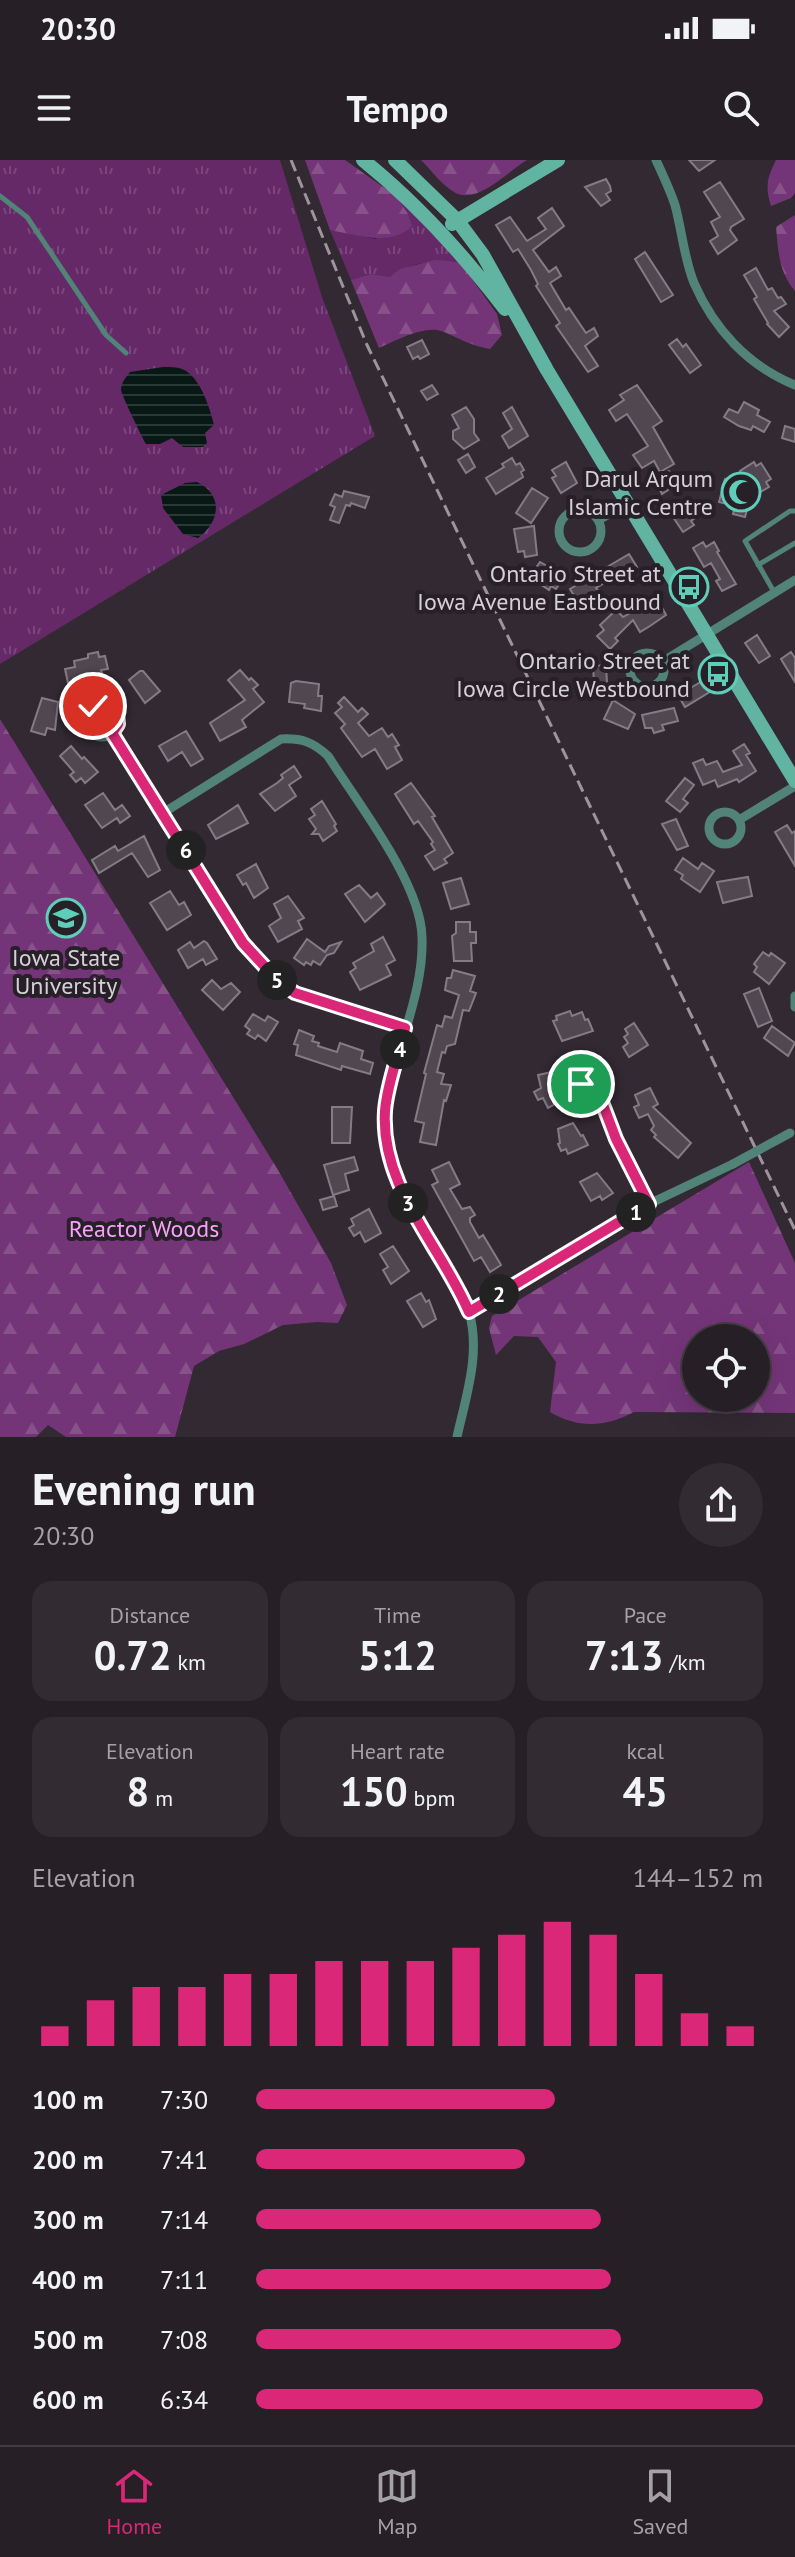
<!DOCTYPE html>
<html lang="en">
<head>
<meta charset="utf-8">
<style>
	body { margin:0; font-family:"PT Sans",sans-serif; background:#322c32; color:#f1f3f6; height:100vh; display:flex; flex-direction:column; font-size:30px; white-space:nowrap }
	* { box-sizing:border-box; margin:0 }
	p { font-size:26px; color:#a4a2a7 }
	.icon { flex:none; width:44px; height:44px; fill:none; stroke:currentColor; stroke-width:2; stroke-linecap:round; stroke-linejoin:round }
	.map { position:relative; height:1277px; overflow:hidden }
	.sheet { display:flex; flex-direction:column; background:#261f26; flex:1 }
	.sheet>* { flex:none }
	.controls { position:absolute; left:682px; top:1164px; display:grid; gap:16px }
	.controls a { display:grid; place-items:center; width:88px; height:88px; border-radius:50%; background:#261f26; box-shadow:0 8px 32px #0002,0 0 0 2px #423d43; font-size:40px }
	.pin { position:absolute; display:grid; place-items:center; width:68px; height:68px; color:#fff; margin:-34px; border:4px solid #fff; border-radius:50%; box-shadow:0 2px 8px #0007 }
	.km { position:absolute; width:40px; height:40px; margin:-20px; border-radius:50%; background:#222; color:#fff; font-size:22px; line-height:40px; text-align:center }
	.round { display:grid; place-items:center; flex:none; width:84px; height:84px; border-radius:42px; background:#322c32 }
	.headline { display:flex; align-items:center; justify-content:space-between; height:136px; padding:0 32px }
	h1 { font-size:44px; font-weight:600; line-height:60px }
	.figures { display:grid; grid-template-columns:repeat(3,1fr); gap:12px; height:136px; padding:8px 32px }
	.figures div { display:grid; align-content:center; border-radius:20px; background:#322c32; text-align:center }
	.figures b { font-size:40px; font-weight:600 }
	.figures small { font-size:22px; font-weight:400 }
	.figures p { font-size:22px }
	.chart { height:224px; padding:16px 32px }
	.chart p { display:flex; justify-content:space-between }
	.chart svg { width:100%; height:144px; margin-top:8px; stroke:#db2777; stroke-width:6 }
	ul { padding:0 32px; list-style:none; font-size:26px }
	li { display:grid; grid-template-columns:128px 96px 1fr; align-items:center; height:60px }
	li i { height:20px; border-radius:10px; background:#db2777 }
	.status { display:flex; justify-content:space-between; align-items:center; height:56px; padding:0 40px; background:#261f26; direction:ltr }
	.status svg { height:22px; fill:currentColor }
	header { display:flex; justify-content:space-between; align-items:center; height:104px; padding:0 32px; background:#261f26; font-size:36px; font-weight:600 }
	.tab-bar { display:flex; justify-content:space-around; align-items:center; height:112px; border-top:2px solid #423d43; background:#261f26; font-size:22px; color:#a4a2a7 }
	.tab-bar a { display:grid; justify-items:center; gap:4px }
	.tab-bar .active { color:#db2777 }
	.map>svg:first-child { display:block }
	.grass { fill:url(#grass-tufts) }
	.forest { fill:url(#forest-firs); fill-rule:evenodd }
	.water { fill:url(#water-rules) }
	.building { fill:#504750; stroke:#857b85; stroke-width:2 }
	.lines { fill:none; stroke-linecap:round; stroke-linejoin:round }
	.lane { stroke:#518378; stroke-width:5 }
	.street { stroke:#518378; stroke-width:9 }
	.secondary { stroke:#61b4a2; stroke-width:14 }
	.rail { stroke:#9c959c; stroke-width:3; stroke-dasharray:12 6; stroke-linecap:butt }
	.street-bridge { stroke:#518378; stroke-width:9 }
	.route-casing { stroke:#fff; stroke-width:16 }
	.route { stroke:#db2777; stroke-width:10 }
	.labels { text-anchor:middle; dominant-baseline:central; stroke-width:8; stroke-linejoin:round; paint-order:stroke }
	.poi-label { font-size:24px; fill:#d5d0d5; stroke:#282028; text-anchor:end }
	.park-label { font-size:24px; fill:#f9a0fd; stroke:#282028 }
</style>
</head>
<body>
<div class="status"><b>20:30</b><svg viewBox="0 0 49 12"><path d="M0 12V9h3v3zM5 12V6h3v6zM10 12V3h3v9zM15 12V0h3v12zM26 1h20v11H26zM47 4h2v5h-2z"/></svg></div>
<header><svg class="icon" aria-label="menu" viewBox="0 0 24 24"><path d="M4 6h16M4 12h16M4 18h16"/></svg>Tempo<svg class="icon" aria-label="search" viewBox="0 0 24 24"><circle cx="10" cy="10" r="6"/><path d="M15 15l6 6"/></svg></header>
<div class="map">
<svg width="795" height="1277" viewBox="0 0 795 1277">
	<defs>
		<pattern id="grass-tufts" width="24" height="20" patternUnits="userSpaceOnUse" patternTransform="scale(2)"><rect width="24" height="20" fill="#652968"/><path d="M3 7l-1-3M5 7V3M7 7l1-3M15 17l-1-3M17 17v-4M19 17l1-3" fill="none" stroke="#7a477d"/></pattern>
		<pattern id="forest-firs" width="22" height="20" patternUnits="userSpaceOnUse" patternTransform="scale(2)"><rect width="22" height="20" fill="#743578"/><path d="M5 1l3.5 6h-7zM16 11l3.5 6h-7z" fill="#87518a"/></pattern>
		<pattern id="water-rules" width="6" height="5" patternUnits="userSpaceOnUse" patternTransform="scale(2)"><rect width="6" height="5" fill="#071815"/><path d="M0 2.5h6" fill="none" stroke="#2a3936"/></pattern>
	</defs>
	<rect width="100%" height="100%" fill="#322932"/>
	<path class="grass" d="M0 0H280L322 137 375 276 0 504Z
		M396 36 460 102C436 100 409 102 390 117L371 114 351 120 330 70 376 79Z"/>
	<path class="forest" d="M305 0H345L396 36 408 54 412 66C391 87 357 75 330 70Z
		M421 0H527C508 11 477 46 454 32 442 25 431 10 421 0Z
		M776 0H795V33L791 38 771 46C765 27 767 18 776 0Z
		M795 55V131C779 113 778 90 776 67Z
		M435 100 460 102 497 154 502 175 490 189C468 185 460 178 441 171 425 165 394 181 379 188L351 120 371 114 390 117 400 109Z
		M0 559 278 1010 331 1103 347 1145 338 1163 317 1162 283 1165 244 1184 219 1191 194 1206 175 1277H66L48 1265 36 1277H0Z
		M749 1002 795 1103V1253L634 1252C605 1267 579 1269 550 1252L556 1202 538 1177 514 1176 496 1195 489 1168 492 1156ZM696 1178H756V1238H696Z"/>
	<path class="water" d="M163 207C169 207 177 207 182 209 200 216 210 248 214 265L205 273 207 283 203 287H183L172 278 160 284H146C142 277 122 236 121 230 121 223 126 217 130 212Z
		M197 322C224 335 220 362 198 378L183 374 163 348 161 335 185 323Z"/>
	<path class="building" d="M689 0H715L699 11Z
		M606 19 610 26 611 31 606 34 610 40 601 46 585 27Z
		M720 22 744 59 731 67 730 70 737 80 718 94 710 81 718 76 711 62 720 57 704 32Z
		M552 48 564 66 533 90 549 112 556 107 561 116 550 123 566 150 569 148 586 173 594 168 598 176 585 186 598 206 588 212 556 166 560 163 536 126 538 124 531 110 518 89 513 92 496 65 510 57 527 81 546 69 538 58Z
		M645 92 673 135 661 142 635 99Z
		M756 108 768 130 772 128 778 138 781 137 786 144 774 151 789 167 779 177 767 164 768 163 754 139 757 137 744 115Z
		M677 179 683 187 686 184 701 205 690 213 669 185Z
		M422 180 429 194 420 199 418 196 413 199 407 187Z
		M432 225 438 234 427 240 421 231Z
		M637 225 662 261 653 267 674 304 660 312 654 301 642 308 633 295 648 286 627 254 616 261 609 250 624 240 620 235Z
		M744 242 759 250 757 255 770 262 764 272 753 266 751 270 739 266 724 257 729 249 738 253Z
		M466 247 474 259V273L479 280 464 289 453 279V271L459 268 452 255Z
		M512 247 528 276 509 288 502 276 512 269 503 253Z
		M785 266 795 269V282L782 278Z
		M468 294 475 307 466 313 458 300Z
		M512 298 516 305 520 303 524 310 521 312 523 317 496 334 486 318 504 307 502 304Z
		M566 302 577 323 561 333 552 318 556 316 552 310Z
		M754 302 756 306 761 303 771 319 766 322 769 327 750 338 745 357 733 354 735 346 719 342 725 319 737 322 740 311Z
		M669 311 675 321 672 322 674 326 662 334 655 319Z
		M532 328 548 338 531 363 516 353Z
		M344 331 369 337 365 348 351 343 350 346 346 345 339 363 330 360 335 347 330 345 335 334 342 337Z
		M686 345 695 358 691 361 694 365 683 372 671 354Z
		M534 366 537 395 525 397 524 391 518 392 514 369Z
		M703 382 706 387 714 382 719 391 717 392 736 424 722 431 716 421 720 419 711 403 704 407 693 388Z
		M629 394 637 407 632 410 635 414 620 422 616 416 596 428 600 433 584 443 582 440 578 442 570 429Z
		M540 402 565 416 556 429 551 426 549 430 534 420 538 415 533 412Z
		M657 438 666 455 650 466 640 472 633 460 615 478 618 481 610 489 597 476 604 470 600 465 616 450 623 457Z
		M757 475 770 496 759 503 745 483Z
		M98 492 99 497 105 496 108 509 101 510 102 513 87 516V519L68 523 65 509 75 507 74 501 88 498V494Z
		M791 492 795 498V522L781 499Z
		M606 505 607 523H594L593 506Z
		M240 510 249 520 251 518 258 525 253 529 264 542 242 560 246 567 220 581 210 563 245 540 228 520Z
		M140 511H143L160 531 145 543 129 520Z
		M706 519 713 530 685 547 678 535Z
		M296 521 319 524 318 536H322L321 551 304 548 305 544 289 542 291 523Z
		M344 537 358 552 362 548 368 554 358 563 369 576 382 568 388 577 392 574 399 585 395 587 402 600 387 609 375 589 362 597 341 568 345 564 335 553 342 547 338 543Z
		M42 538 58 542 55 570 47 568 45 575 31 571Z
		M613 540 635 554 628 569 604 559Z
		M674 548 678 561 662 565 664 570 654 573 652 568H645L642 555Z
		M186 571 203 599 191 606 182 592 168 601 159 586Z
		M744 584 750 593 746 595 756 611 739 622 737 619 718 627 715 620 703 625 693 603 703 599 706 605 717 601 723 612 742 605 733 591Z
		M71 586 82 599 84 597 98 612 85 623 81 618 76 622 70 615 74 612 60 596Z
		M294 606 301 617 289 625 296 636 275 651 260 634 277 623 283 618 281 615Z
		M685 618 694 625 683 639 688 643 680 652 666 641Z
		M411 623 435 656 432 657 453 693 444 699 447 703 434 710 425 696 435 690 431 684 433 682 418 661 414 664 395 634Z
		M103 633 115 650 122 645 130 656 120 663 117 658 102 668 85 645Z
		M322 641 336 664 334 666 337 671 323 681 319 674H312L316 669 309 659 315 655 311 649Z
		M238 645 248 663 216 679 208 665Z
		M676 659 688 686 677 690 662 664Z
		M787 665 792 673 795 671V706L775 672Z
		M144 676 160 710 148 717 132 693 99 713 92 700 115 686 118 691Z
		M683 698 698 709 702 703 714 711 700 732 681 719 683 715 675 710Z
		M256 704 268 728 254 738 246 723 243 725 237 715Z
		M748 717 752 736 723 743 717 722Z
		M461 718 469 744 451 749 443 723Z
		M359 725 371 738 377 733 385 744 365 762 345 734Z
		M170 731 179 745 184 742 191 755 167 770 150 743Z
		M288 736 304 758 298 761 302 769 278 782 269 766 281 758 274 744Z
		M456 762H470V772H476V783H471L472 801H454L452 776 456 773Z
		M383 777 395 800 386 805 391 815 360 830 350 812 356 808 353 803 374 791 371 784Z
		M307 779 325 792 329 786 341 782 334 793 327 795 320 805 313 801 311 805 306 802 304 805 294 798Z
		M204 781 207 783 217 799 206 805 203 799 188 808 178 790 190 782 194 788Z
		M763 792 769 796 771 793 785 803 769 824 754 812 757 807 754 804Z
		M453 810 475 816 470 831 476 833 469 851 463 850 455 884 447 886 445 893 442 892 437 912 444 914 441 924 451 925 446 941 444 940 436 985 420 982 424 963 415 961 426 914 424 913 437 865 442 867 445 856 452 858 459 835 445 830 447 818H451Z
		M212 820 221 829 231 823 240 832 223 850 202 830Z
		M759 828 772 861 758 867 744 834Z
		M570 851 572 856 582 852 585 860 588 859 593 871 562 881 553 861 557 860 556 856Z
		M253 854 265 861 268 856 278 862 266 881 258 875 255 879 247 874 250 870 245 866Z
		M634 863 648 885 629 897 623 887 628 883 624 877 628 874 625 869Z
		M772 866 795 883 788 896 764 878Z
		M299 870 314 876 312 881 319 883 318 886 337 892 340 883 363 891 361 899 373 903 370 914 342 906 341 910 296 895 298 885 294 884Z
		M552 912 563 940 548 948 543 938 538 940 534 932 541 928 538 915Z
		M650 928 658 944 653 947 691 983 678 998 654 977 656 975 651 970 654 966 648 954 639 958 634 947 639 945 635 935Z
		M332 947H352L350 983H332Z
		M573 963 581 976 583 975 588 985 568 994 566 989 561 991 558 984 560 983 558 969Z
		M354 997 358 1010 345 1014 349 1030 333 1035 324 1005Z
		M449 1002 460 1024 450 1029 462 1049 470 1047 475 1055 470 1058V1062L479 1078 483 1075 501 1105 490 1112 481 1097 474 1101 432 1025 438 1022 432 1010Z
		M597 1013 613 1033 602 1040 600 1036 591 1041 580 1022Z
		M334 1036 337 1046 323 1050 320 1040Z
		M369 1049 381 1073 365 1082 360 1072 354 1076 349 1068 354 1065 351 1059Z
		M393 1086 409 1111 391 1124 383 1110 388 1107 380 1094Z
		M421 1133 426 1142 429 1140 436 1159 423 1167 407 1141Z"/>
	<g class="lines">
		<path class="lane" d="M0 36 27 57 106 175 126 193
			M758 405 795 383
			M774 432 745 381 790 351H795"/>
		<path class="street" d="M656 0C663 15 670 30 675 45 682 71 684 98 694 123 714 169 748 206 795 225
			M559 371a21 21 0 1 1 42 0a21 21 0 1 1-42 0Z
			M599 360 627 343
			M630 510a17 17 0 1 1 34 0a17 17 0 1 1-34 0Z
			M662 502 795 420
			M85 560a17 17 0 1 1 34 0a17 17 0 1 1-34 0Z
			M112 573 243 783 277 820 295 833 405 868
			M709 668a16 16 0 1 1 32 0a16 16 0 1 1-32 0Z
			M163 653 281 579C302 578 313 582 328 596 357 642 421 723 422 777 425 854 371 924 390 1002 396 1028 413 1050 426 1072 441 1097 461 1124 469 1152 481 1193 466 1236 457 1277
			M739 660 795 626
			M795 836V847
			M578 915a15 15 0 1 1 30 0a15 15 0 1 1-30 0Z
			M597 929 616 979 649 1044
			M469 1152 649 1044 733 1004"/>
		<path class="secondary" d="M363 0C418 44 462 93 505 149
			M395 0 457 60 483 95 547 210 795 621
			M452 64 558 0"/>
		<path class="rail" d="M291 0 367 185 795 1070"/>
		<path class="street-bridge" d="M733 1004 790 973"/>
	</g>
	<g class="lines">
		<defs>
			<path id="route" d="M93 546 104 543 117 553 118 564 112 573 243 783 277 820 295 833 405 868C399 894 387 924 385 951 380 1027 441 1086 469 1152L649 1044 616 979 597 929H588L581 924"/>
		</defs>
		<use href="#route" class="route-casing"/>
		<use href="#route" class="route"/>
	</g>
	<defs>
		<symbol id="mosque-ring" viewBox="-11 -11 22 22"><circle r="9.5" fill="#282028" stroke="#5eceb8" stroke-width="1.5"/><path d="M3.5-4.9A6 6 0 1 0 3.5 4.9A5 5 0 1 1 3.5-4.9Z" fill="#5eceb8"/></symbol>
		<symbol id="bus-ring" viewBox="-11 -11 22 22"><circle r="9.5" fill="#282028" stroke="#5eceb8" stroke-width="1.5"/><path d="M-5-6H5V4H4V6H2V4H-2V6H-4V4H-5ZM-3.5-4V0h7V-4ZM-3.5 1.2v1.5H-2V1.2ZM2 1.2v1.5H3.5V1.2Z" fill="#5eceb8"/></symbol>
		<symbol id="university-ring" viewBox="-11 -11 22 22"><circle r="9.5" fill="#282028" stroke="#5eceb8" stroke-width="1.5"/><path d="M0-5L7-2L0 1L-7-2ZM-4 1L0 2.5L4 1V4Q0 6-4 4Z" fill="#5eceb8"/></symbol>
	</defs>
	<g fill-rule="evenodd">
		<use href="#mosque-ring" x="719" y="310" width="44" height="44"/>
		<use href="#bus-ring" x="667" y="405" width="44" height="44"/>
		<use href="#bus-ring" x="696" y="492" width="44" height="44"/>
		<use href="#university-ring" x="44" y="736" width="44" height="44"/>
	</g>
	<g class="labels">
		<g class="poi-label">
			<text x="713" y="318">Darul Arqum<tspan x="713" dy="28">Islamic Centre</tspan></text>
			<text x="661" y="413">Ontario Street at<tspan x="661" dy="28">Iowa Avenue Eastbound</tspan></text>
			<text x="690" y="500">Ontario Street at<tspan x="690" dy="28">Iowa Circle Westbound</tspan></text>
			<text x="66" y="797" text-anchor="middle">Iowa State<tspan x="66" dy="28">University</tspan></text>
		</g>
		<g class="park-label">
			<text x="144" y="1068">Reactor Woods</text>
		</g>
	</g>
</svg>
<div class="controls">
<a><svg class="icon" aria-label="locate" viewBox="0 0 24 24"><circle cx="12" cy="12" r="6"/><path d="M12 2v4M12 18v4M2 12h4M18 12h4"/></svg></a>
</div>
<div class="pin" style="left:581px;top:924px;background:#1e9e55"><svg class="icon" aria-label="arrive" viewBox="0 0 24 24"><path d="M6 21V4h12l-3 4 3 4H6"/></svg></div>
<div class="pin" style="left:93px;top:546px;background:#d93025"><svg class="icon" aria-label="check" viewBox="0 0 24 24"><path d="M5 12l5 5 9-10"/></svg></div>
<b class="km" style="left:636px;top:1052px">1</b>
<b class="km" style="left:499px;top:1134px">2</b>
<b class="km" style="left:408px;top:1043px">3</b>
<b class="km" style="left:400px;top:889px">4</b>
<b class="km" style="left:277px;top:820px">5</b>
<b class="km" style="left:186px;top:690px">6</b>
</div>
<section class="sheet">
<div class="headline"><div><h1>Evening run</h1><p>20:30</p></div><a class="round"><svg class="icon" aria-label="share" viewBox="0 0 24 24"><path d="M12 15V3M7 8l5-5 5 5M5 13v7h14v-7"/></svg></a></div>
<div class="figures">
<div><p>Distance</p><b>0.72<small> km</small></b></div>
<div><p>Time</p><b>5:12</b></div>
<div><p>Pace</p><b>7:13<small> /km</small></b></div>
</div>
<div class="figures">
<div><p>Elevation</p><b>8<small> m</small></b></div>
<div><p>Heart rate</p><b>150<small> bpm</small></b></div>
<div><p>kcal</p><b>45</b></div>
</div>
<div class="chart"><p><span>Elevation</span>144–152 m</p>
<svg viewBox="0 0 160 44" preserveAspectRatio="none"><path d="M5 44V38M15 44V30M25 44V26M35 44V26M45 44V22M55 44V22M65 44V18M75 44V18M85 44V18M95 44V14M105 44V10M115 44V6M125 44V10M135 44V22M145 44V34M155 44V38"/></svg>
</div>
<ul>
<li><b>100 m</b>7:30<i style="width:59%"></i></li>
<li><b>200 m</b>7:41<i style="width:53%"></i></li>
<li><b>300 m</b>7:14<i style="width:68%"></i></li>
<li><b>400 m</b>7:11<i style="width:70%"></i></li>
<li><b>500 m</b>7:08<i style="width:72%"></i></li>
<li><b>600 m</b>6:34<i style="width:100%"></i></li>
</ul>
</section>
<nav class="tab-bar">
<a class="active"><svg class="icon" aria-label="home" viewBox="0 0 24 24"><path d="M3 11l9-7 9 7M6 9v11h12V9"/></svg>Home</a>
<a><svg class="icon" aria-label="map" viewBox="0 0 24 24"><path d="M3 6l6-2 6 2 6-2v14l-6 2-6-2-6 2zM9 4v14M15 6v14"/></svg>Map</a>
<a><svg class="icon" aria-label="saved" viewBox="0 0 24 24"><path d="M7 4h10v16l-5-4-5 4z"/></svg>Saved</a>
</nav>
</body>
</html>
